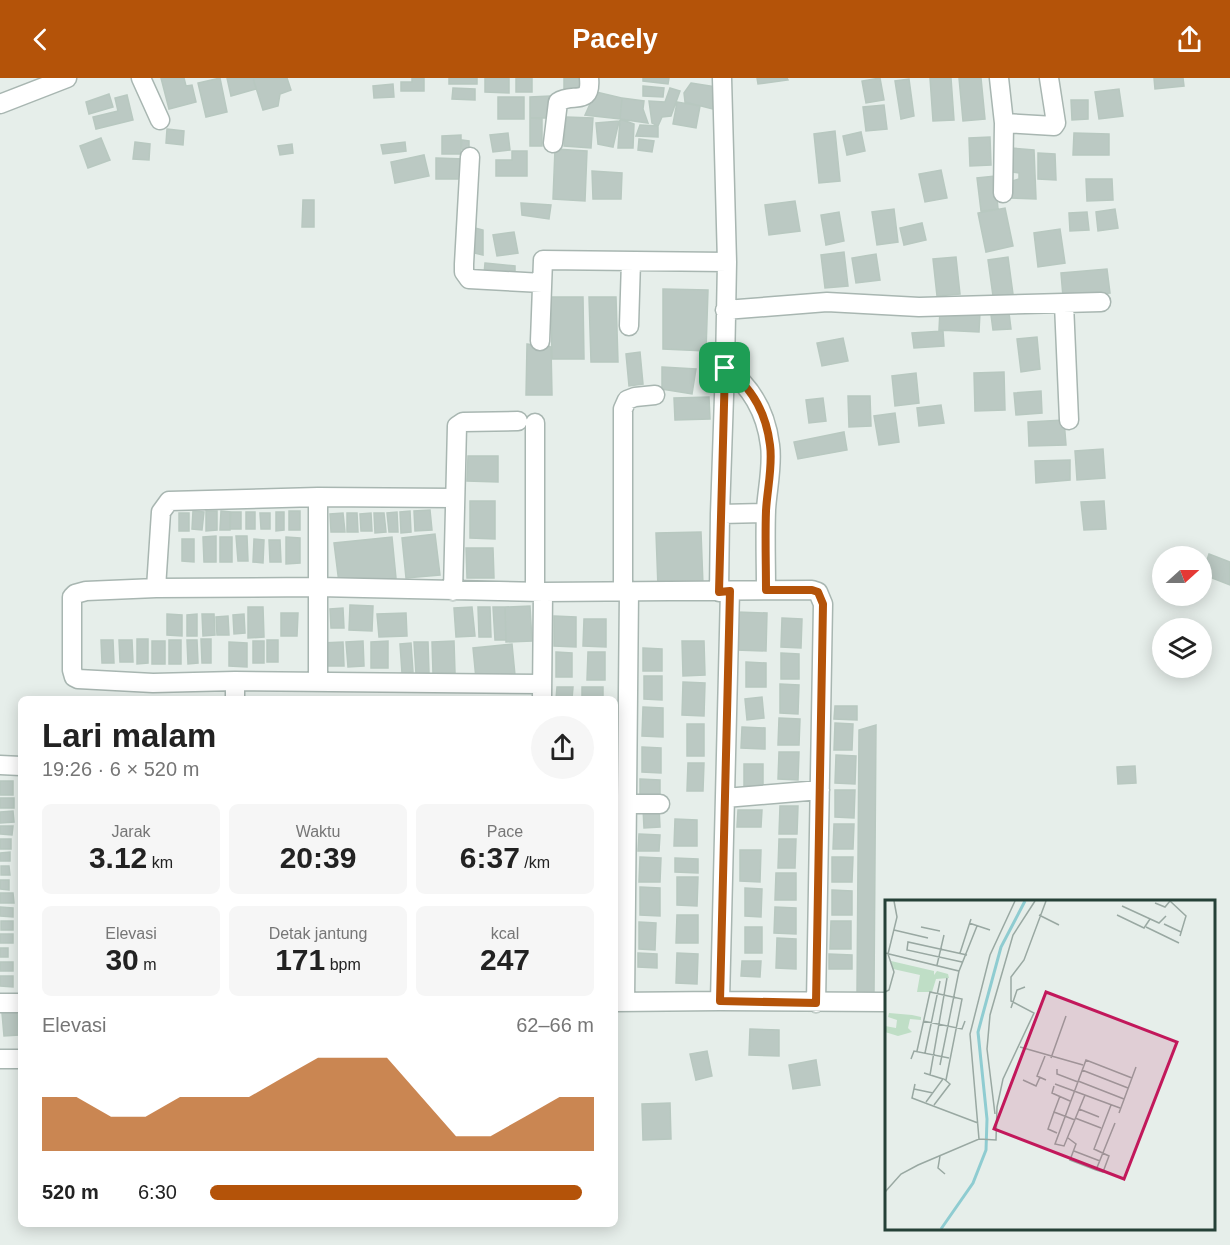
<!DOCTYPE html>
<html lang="id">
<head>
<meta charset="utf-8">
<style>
	body { margin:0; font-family:Helvetica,sans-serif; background:#f6f6f6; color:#222; height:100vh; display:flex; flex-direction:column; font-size:22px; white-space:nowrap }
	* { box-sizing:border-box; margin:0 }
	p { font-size:20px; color:#767676 }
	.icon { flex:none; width:33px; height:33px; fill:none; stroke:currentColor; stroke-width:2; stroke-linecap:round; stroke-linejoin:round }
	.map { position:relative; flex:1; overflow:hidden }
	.sheet { position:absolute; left:18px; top:618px; width:600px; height:531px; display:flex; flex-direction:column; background:#fff; border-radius:9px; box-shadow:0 3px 15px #0003 }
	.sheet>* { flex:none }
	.needle { width:39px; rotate:69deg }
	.buttons { position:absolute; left:1152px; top:468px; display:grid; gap:12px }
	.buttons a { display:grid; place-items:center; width:60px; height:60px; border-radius:50%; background:#fff; box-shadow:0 3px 15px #0003; font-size:30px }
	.pin { position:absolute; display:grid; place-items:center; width:51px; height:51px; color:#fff; margin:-26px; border-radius:12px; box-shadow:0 3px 9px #0006 }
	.round { display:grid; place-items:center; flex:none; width:63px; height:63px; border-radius:32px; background:#f6f6f6 }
	.head { display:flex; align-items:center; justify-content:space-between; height:102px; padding:0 24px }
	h1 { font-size:33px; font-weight:600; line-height:45px }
	.stats { display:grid; grid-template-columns:repeat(3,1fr); gap:9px; height:102px; padding:6px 24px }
	.stats div { display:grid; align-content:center; border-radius:9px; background:#f6f6f6; text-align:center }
	.stats b { font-size:30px; font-weight:600 }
	.stats small { font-size:16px; font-weight:400 }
	.stats p { font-size:16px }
	.chart { height:168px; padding:12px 24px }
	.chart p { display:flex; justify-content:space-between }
	.chart svg { width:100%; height:108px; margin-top:6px; fill:#b45309; opacity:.7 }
	ul { padding:0 24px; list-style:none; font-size:20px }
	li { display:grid; grid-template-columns:96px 72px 1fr; align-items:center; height:45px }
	li i { height:15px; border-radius:8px; background:#b45309 }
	header { display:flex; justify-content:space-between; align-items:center; height:78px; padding:0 24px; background:#b45309; color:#fff; font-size:27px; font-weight:600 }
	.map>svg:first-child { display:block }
	.building { fill:#bbc9c3; stroke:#b8c8c0; stroke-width:1.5 }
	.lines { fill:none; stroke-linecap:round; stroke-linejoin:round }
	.minor-casing { stroke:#a8b6b1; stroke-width:21 }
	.minor { stroke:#fff; stroke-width:18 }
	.route-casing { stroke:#fff; stroke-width:12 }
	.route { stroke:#b45309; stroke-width:8 }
	.inset-river { fill:none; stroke:#8fccd1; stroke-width:3 }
	.inset-road { fill:none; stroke:#99a8a2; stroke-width:1.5 }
	.view { fill:#c2185b; fill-opacity:0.15; stroke:#c2185b; stroke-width:3 }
	.inset-edge { fill:none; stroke:#254037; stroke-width:3 }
</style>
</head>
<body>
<header><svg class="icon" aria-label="back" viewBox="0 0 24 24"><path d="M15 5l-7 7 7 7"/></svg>Pacely<svg class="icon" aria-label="share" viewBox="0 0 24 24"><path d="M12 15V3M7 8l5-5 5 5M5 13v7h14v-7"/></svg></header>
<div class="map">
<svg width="1230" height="1167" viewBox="0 0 1230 1167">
	<rect width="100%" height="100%" fill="#e6eeea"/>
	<path class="building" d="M161 0H184L186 8 192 7 196 24 169 31Z
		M220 0 227 34 206 39 198 5Z
		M227 0H253L256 11 231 18Z
		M253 0H287L291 12 280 16 278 28 263 32Z
		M412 0H424V13H401V4H412Z
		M449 0H477V6H449Z
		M485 0H509V15L485 14Z
		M516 0H532V14H516Z
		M564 0H584L585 14 564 16Z
		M643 0H669L668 6 643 3Z
		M757 0H787L788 2 758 6Z
		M880 0 884 22 866 25 862 3Z
		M930 0H951L954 42 933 43Z
		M959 0H981L985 41 963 43Z
		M1154 0H1183L1184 8 1155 11Z
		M909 1 914 38 901 41 895 3Z
		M691 5 717 9 712 19 713 31 685 24 684 15Z
		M393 6 394 19 374 20 373 8Z
		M643 8 664 10 663 19 643 18Z
		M453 10 475 11V22L452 21Z
		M670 10 680 13 671 38 662 39 658 48 652 45 649 23 665 24Z
		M1119 11 1123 38 1099 41 1095 14Z
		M592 13 622 20 620 41 585 37 590 26Z
		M109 16 113 29 89 36 86 24Z
		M127 17 133 42 96 51 93 39 118 33 115 20Z
		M550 18V40H530V19Z
		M498 19H524V41H498Z
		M622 20 644 23 643 31 648 45 620 41Z
		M1071 22H1088V41L1072 42Z
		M677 24 700 28 696 50 673 46Z
		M884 27 887 51 866 53 863 29Z
		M566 39 593 40 591 70 564 68Z
		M530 40 542 41V68H530Z
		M620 41 634 46 633 70H618Z
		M619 43 613 69 598 66 596 45Z
		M640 47 658 48V59L636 58Z
		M167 51 184 53 183 67 166 65Z
		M835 53 840 103 819 105 814 56Z
		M861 54 865 73 847 77 843 58Z
		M508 55 510 72 493 74 490 57Z
		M1074 55 1109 56V77H1073Z
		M461 57V76H442V58Z
		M990 59 991 87 970 88 969 60Z
		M101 60 110 82 88 90 80 68Z
		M639 61 654 63 652 74 638 72Z
		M462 62 469 63V72L461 71Z
		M135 64 150 66 149 82 133 81Z
		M405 64 406 73 383 76 381 67Z
		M292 66 293 75 280 77 278 68Z
		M1011 70 1034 72 1036 121 1008 120 1012 103 1019 101V95L1012 94Z
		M555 71 587 73 585 123 553 121Z
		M512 73H527V98H496V82H512Z
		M1038 75 1055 76 1056 102 1038 101Z
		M424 77 429 98 395 105 391 84Z
		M436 80 464 81V101H436Z
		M941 92 947 120 925 124 919 96Z
		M592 93 622 95 621 121H593Z
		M995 98 998 131 981 133 977 100Z
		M1086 101H1112L1113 122 1087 123Z
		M303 122H314V149H302Z
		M795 123 800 153 769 157 765 127Z
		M521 125 551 127 549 141 522 137Z
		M1005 130 1013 168 986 174 978 135Z
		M894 131 898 164 877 167 872 134Z
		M1115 131 1118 150 1098 153 1096 134Z
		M839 134 844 163 826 167 821 137Z
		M1087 134 1089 152 1070 153 1069 135Z
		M922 145 926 162 904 167 900 150Z
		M471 149 483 152V177L470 174Z
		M1060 151 1065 185 1038 189 1034 155Z
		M514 154 518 175 497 178 493 157Z
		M844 174 848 208 825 210 821 177Z
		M876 176 880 202 856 205 852 180Z
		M956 179 960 216 937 218 933 181Z
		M1008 179 1013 216 993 218 988 182Z
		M485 185 515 188V198L484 196Z
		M1107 191 1110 215 1063 219 1061 195Z
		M663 211 708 212 706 273 663 271Z
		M551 219H583L584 281H552Z
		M589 219H616L618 284H591Z
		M940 232 980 234 979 254 939 252Z
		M1009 235 1011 251 993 252 991 237Z
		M943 253 944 268 914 270 912 255Z
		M1037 259 1040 291 1021 294 1017 261Z
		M843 260 848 283 822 288 817 265Z
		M527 266 551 269 552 317H526Z
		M640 274 643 306 629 308 626 276Z
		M662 289 696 291 692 316 662 311Z
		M1004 294 1005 332 975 333 974 295Z
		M916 295 919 325 895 328 892 298Z
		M1041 313 1042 335 1016 337 1014 315Z
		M848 318H870L871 348 849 349Z
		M709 319 710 341 675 342 674 320Z
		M823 320 826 343 809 345 806 322Z
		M941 327 944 345 919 348 917 330Z
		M895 335 899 364 879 367 874 338Z
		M1064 342 1066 367 1029 368 1028 344Z
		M844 354 847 372 798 381 794 364Z
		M1103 371 1105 400 1077 402 1075 373Z
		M468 378H498V404L467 403Z
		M1070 382V402L1036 405 1035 383Z
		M470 423H495V461L470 460Z
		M1104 423 1106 451 1084 452 1081 424Z
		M430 432 432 452 415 453 414 433Z
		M193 433 204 434 202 452 192 451Z
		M206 433H217V452L206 453Z
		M221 433 231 434 230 452H220Z
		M289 433H300V452H289Z
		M410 433 411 454 401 455 400 434Z
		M230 434H241V451H230Z
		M246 434H255V451H246Z
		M276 434H284V452L276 453Z
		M397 434 398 454H389L387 435Z
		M179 435H189V453H179Z
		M260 435H270V451H261Z
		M343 435 345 454H331L330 436Z
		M347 435H357L358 454H347Z
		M371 435 372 453H361L360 436Z
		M374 435H384L386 454 375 455Z
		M701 454 703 507 658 509 656 455Z
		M435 456 440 497 406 500 402 460Z
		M216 458V484H204L203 459Z
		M236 458H247L248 483H238Z
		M220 459H232V484H220Z
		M286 459 300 460V485L286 486Z
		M392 459 396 500 339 505 334 465Z
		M182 461H194V484L182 483Z
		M254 461 264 462 263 485 253 484Z
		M269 462H280L281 484H270Z
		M466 470H493L494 500H467Z
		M1209 476 1230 484V507L1202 496Z
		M350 527 373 528 372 553 349 552Z
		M530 528 532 563 506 564 505 529Z
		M248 529H263L264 559 248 560Z
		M472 529 475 558 456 559 454 530Z
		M478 529H490L491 559H479Z
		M493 529H505L506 562H495Z
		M343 530 344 550H331L330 531Z
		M737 534 767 535 766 573 736 572Z
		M281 535H298L297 558H281Z
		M406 535 407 558 379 559 377 536Z
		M167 536 182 537V558L167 557Z
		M197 536V558H187V537Z
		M202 536H214L215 557 203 558Z
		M244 536 245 555 234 556 233 537Z
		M228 538 229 557H217L216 539Z
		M554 538 576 539V569L554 568Z
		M782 540 802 541 801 570 781 569Z
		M584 541H606V569L583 568Z
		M137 561H148V585L137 586Z
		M201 561H211V585H202Z
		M101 562H113L114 585H102Z
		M119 562H132L133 584H120Z
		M169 562H181V586H169Z
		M187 562H197L198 585 188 586Z
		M267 562H278V584H267Z
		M152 563H165V586H152Z
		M253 563H264V585H253Z
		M363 563 364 588 348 589 346 564Z
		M388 563V590H371V564Z
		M454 563 455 595 433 596 432 564Z
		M682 563H704L705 597 683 598Z
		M229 564 247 565V589L229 588Z
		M343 564 344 588H322L321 565Z
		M414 564H428L429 595 416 596Z
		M411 565 413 594 402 595 400 566Z
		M512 566 515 597 476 601 473 570Z
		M643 570 662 571V593H643Z
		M556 574 572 575V599H556Z
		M588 574H605V602H587Z
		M781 575 799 576V601H781Z
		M746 584 766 585V609H746Z
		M644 598H662V622L644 621Z
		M683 604 705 605 704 638 682 637Z
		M780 606 799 607 798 636 780 635Z
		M557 609H573L572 621H556Z
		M582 609H603V621H582Z
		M762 619 764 640 747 642 745 621Z
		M835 628H857V642L834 641Z
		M643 629 663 630V659L642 658Z
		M779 640 800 641 799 667H778Z
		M835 645 853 646 852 672H834Z
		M687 646H704V678H687Z
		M876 647 874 915H857L859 652Z
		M742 649 765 650V671L741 670Z
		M642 669 661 670V695L642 694Z
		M779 674H799L798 702 778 701Z
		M836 677 856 678 855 706 835 705Z
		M688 685H704L703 713H687Z
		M744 686H763V710H744Z
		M1135 688 1136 705 1118 706 1117 689Z
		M640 701 660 702V718H640Z
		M0 703H13V717H0Z
		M835 712H855L854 740 835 739Z
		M0 720H14V730H0Z
		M780 728H798L797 756H779Z
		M659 729 660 749 644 750 643 730Z
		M738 732H762L761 749H737Z
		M13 733 14 744 0 745V734Z
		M675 741 697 742V768H674Z
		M834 746H854L853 771H833Z
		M0 748H13L12 757 0 756Z
		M639 756 660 757 659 773H638Z
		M0 761H11V771H0Z
		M779 761H796L795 790H778Z
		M740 772H761L760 804 740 803Z
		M10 774V783H0V775Z
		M640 779 661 780 660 804H639Z
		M832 779H853L852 804H832Z
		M675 780 698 781V795L675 794Z
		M1 788H9L10 797H1Z
		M776 795H796V822H775Z
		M677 799H698L697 828 677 827Z
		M0 802H9V812L0 811Z
		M640 809 660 810V838L640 837Z
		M745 810 762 811 761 839 745 838Z
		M832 812 852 813V837H832Z
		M0 815H13L14 825H0Z
		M0 829 13 830V839L0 838Z
		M775 829 796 830V856L774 855Z
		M677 837H698V865H676Z
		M1 843H13V852H1Z
		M831 843H851V871H830Z
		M639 844 656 845 655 872 639 871Z
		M745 849H762V875H745Z
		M0 856H13V865H0Z
		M777 860 796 861V891L776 890Z
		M0 870H8V879H0Z
		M638 875 657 876V890L638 889Z
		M677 875 698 876 697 906 676 905Z
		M829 876 852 877V891H829Z
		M742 883H761L760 899 741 898Z
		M0 884H13V893H0Z
		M0 898H13V909L0 908Z
		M17 934 19 957 4 958 2 935Z
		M750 951 779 952V978L749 977Z
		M707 973 712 998 696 1002 690 976Z
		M816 982 820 1007 793 1011 789 987Z
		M670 1025 671 1061 643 1062 642 1026Z"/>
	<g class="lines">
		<defs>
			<path id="minor" d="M141 0 160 42
				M722 0 727 184 725 289C751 308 766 334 770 367 773 388 767 412 766 432 765 459 766 486 766 512
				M999 0 1004 45 1003 115
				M0 26 67 0
				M1004 45 1054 48 1056 45 1049 0
				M553 65 558 24C572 14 592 29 589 0
				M470 79 464 186V194L469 201 542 205
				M1064 226 1069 342
				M725 232 827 224 919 229 1101 224
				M629 248 631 183
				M540 263 543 182 727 184
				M720 436 725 289
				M156 510 161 434 169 423 318 419
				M453 513 457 348 463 344 518 343
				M623 513V331L627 322 635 319 655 317
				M535 514V345
				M719 514 720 436 766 435
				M318 604V419L454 420
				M542 606 235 603 153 605 78 601 74 599 72 592V519L75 516 86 513 156 510 319 509 543 514 812 512 818 514 823 526 816 925
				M235 621V603
				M542 621 543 514
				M0 687 21 688
				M725 720 820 712
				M627 726H660
				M720 923 730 513
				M615 924 720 923 886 924
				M625 924 629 513
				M0 925H21
				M0 981H21"/>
		</defs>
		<use href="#minor" class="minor-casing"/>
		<use href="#minor" class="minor"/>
	</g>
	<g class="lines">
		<defs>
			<path id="route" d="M725 290C751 308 766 334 770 367 773 388 767 412 766 433 765 459 766 486 766 512H812L818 514 823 526 816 925 720 923 730 513 719 514Z"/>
		</defs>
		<use href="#route" class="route-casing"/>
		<use href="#route" class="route"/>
	</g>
	<g transform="translate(885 822)">
		<rect width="330" height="330" fill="#e6eeea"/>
		<path d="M6 61 49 71V75L52 71 63 74 64 78 51 79 47 92H32L35 75 8 69ZM4 113 27 115 36 117V120L25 119 23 128 27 132 13 136 0 132V126L11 128 12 120 3 117Z" fill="#bfdec6"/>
		<path class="inset-river" d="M56 329 88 283 101 250 102 219 93 132 116 47 140 1"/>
		<path class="inset-road" d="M285 1 301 16 295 36M270 3 280 7 285 1M237 6 274 23 281 16M154 15 174 25M232 15 259 28 265 19M84 23 105 30M279 24 296 32M36 27 55 31M261 27 294 43M9 30 43 38M0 53 74 71 92 26M75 53 86 19M77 62 22 50 23 42 82 55M52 65 59 35M0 92 4 90 9 72 3 54 12 17 9 1M126 108 132 90 140 87M38 121 77 129 80 121M135 147 198 165M32 151 45 92 77 99 61 180M40 153 55 81M160 156 152 176 161 180M166 158 181 116M26 159 29 151 64 158M55 165 74 71M172 169V174L193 182M197 170 243 188M39 173 58 179 41 202M45 175 62 78M138 180 151 186 155 177M193 181 239 199M30 184 27 198 93 223M170 184 189 191M169 186 167 193 185 201M29 189 48 193M189 191 235 208M200 195 179 246 170 244 201 160 247 178M175 196 169 212 190 220M49 205 65 184 59 179M194 209 214 217M169 212 163 229 172 233M234 213 251 167M110 214 102 149 105 115 128 35 150 1M190 218 216 228M183 238 191 244 185 260 211 270 230 223M94 239 85 134 105 55 130 1M189 251 215 261M55 256 53 268 60 274M211 270 218 272 224 256 209 249 226 205M0 292 16 274 33 265 94 239 111 240 112 207 118 179 149 113 126 101V77L139 60 161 1"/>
		<path class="view" d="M161 92 292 142 239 279 109 229Z"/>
		<rect width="330" height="330" class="inset-edge"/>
	</g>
</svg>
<div class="buttons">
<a><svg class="needle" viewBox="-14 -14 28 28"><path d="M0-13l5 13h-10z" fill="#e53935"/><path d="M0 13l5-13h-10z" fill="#767676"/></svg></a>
<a><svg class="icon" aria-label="layers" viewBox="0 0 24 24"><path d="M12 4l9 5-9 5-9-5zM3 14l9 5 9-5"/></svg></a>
</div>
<div class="pin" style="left:725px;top:290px;background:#1e9e55"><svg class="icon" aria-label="arrive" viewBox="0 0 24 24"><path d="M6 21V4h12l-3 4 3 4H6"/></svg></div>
<section class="sheet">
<div class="head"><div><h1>Lari malam</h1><p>19:26 · 6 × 520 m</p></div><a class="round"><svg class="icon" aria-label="share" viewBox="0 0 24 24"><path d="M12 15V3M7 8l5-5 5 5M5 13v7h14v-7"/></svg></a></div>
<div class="stats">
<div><p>Jarak</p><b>3.12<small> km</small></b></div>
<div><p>Waktu</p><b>20:39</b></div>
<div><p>Pace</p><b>6:37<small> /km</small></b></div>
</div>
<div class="stats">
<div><p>Elevasi</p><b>30<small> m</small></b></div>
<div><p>Detak jantung</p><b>171<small> bpm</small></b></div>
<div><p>kcal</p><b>247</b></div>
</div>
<div class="chart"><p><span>Elevasi</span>62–66 m</p>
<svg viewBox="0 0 160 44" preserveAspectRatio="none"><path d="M0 44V22L10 22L20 30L30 30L40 22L50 22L60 22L70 14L80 6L90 6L100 6L110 22L120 38L130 38L140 30L150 22L160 22V44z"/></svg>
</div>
<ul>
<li><b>520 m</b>6:30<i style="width:97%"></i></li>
</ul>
</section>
</div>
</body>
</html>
